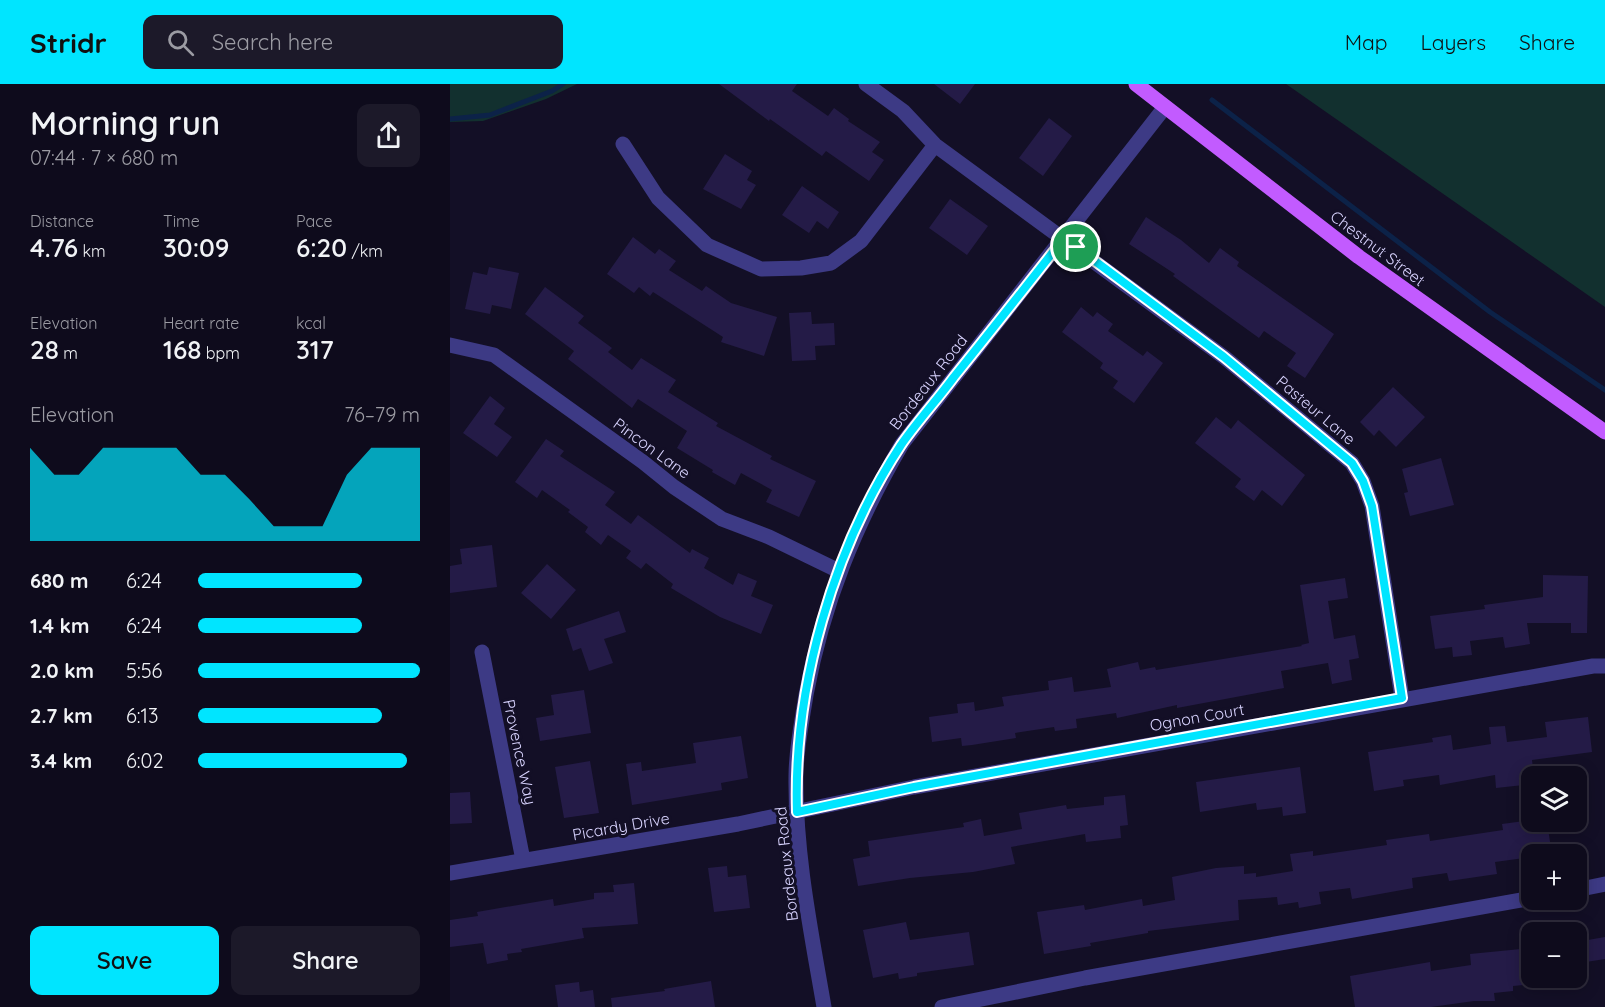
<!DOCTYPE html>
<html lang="en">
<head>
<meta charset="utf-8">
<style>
	body { margin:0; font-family:Quicksand,sans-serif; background:#1c1929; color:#f1f3f6; height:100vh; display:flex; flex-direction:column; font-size:22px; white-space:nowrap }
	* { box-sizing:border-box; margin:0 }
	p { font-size:20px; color:#9b9ba3 }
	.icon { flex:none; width:33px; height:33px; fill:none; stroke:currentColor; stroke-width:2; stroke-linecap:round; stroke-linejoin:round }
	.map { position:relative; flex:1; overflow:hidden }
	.side { display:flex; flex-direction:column; background:#0e0b1c; width:450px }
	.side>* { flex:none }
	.buttons { position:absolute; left:1071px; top:682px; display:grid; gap:12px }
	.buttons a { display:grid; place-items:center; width:66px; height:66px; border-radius:12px; background:#0e0b1c; box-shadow:0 3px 15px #0003,0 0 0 2px #2e2b3b; font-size:30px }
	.pin { position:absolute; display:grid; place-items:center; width:51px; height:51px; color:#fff; margin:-26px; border:3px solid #fff; border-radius:50%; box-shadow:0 2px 6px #0007 }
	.round { display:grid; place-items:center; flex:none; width:63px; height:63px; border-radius:12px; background:#1c1929 }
	.headline { display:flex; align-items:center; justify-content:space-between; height:102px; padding:0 30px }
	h1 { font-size:33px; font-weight:600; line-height:45px }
	.figures { display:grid; grid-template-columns:repeat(3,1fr); gap:9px; height:102px; padding:6px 30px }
	.figures div { display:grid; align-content:center }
	.figures b { font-size:26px; font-weight:600 }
	.figures small { font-size:16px; font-weight:400 }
	.figures p { font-size:16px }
	.chart { height:168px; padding:12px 30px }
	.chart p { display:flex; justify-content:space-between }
	.chart svg { width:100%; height:108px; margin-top:6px; fill:#00e5ff; opacity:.7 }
	.primary-button { display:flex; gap:12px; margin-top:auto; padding:12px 30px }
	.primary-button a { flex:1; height:69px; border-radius:12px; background:#00e5ff; color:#111; font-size:24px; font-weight:600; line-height:69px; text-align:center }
	.primary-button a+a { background:#1c1929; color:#f1f3f6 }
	ul { padding:0 30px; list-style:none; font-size:20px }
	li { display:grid; grid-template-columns:96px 72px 1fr; align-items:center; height:45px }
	li i { height:15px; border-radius:8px; background:#00e5ff }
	header { display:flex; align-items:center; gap:36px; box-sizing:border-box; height:84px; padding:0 30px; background:#00e5ff; color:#111 }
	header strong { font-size:28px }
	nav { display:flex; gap:33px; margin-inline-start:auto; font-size:21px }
	.search { width:420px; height:54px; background:#1c1929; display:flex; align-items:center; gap:15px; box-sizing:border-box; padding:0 21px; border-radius:12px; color:#9b9ba3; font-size:22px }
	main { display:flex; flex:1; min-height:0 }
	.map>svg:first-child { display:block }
	.green { fill:#12302f }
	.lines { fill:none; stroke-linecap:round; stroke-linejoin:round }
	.stream { stroke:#0c2248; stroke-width:5 }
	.building { fill:#241b47 }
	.minor { stroke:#3d3a85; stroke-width:15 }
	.major { stroke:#c25bff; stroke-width:15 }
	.route-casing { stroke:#fff; stroke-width:12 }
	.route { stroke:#00e5ff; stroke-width:8 }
	.labels { text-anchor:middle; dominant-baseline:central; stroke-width:6; stroke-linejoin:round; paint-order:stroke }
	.street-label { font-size:16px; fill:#d9d4ff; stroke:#130f26 }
</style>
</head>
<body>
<header>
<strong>Stridr</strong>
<div class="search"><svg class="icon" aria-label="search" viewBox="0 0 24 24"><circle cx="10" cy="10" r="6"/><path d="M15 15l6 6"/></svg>Search here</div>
<nav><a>Map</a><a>Layers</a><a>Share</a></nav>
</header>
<main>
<section class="side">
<div class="headline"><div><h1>Morning run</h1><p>07:44 · 7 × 680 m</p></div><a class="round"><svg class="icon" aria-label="share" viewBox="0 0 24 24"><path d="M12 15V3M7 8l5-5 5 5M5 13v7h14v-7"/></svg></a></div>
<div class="figures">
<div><p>Distance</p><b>4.76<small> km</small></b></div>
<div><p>Time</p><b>30:09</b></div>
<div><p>Pace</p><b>6:20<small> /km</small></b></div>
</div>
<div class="figures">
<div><p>Elevation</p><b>28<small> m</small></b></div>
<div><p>Heart rate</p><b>168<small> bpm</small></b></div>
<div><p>kcal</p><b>317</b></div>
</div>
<div class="chart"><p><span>Elevation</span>76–79 m</p>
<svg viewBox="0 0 160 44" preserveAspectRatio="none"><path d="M0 44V6L10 17L20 17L30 6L40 6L50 6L60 6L70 17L80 17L90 27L100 38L110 38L120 38L130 17L140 6L150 6L160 6V44z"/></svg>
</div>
<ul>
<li><b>680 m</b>6:24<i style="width:74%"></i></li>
<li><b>1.4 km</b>6:24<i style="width:74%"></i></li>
<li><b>2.0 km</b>5:56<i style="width:100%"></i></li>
<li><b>2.7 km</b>6:13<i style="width:83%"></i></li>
<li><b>3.4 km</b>6:02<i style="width:94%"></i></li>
</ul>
<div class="primary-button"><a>Save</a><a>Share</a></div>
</section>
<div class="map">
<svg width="1155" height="923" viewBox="0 0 1155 923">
	<rect width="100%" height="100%" fill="#130f26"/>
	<path class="green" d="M0 0H127L96 15 33 37 0 38Z
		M836 0H1155V223Z"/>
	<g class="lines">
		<path class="stream" d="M762 16 1040 228 1155 306
			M0 35 40 31 102 7 113 0"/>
	</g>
	<path class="building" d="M269 0H347L342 7 378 32 384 24 399 35 398 37 430 58 422 68 434 76 419 97 376 67 372 72 320 35 319 37Z
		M484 0H525L510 20Z
		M599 34 622 52 593 92 569 74Z
		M275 70 302 87 297 96 306 101 291 125 253 105Z
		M352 102 389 128 378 145 367 137 359 149 332 131Z
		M500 115 538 142 517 171 479 144Z
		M696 133 731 156 759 179 770 164 789 178 787 182 884 250 855 294 837 282 846 269 814 247 809 254 723 192 725 190 679 160Z
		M183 153 205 170 209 165 226 177 219 186 252 207 256 202 281 219 327 233 314 272 271 258 273 253 203 208 200 212 189 203 184 209 157 190Z
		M39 183 69 189 61 225 42 221 40 230 15 225 23 188 37 191Z
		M95 203 134 232 128 239 162 264 158 268 182 286 191 274 226 296 218 308 268 339 266 342 322 372 320 375 366 397 349 433 316 418 322 406 291 389 285 401 262 388 263 386 227 364 237 347 188 315 182 324 118 275 124 267 75 230Z
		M631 223 643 233 647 228 663 240 658 247 693 272 697 267 713 279 684 319 663 304 668 297 650 284 653 279 612 248Z
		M361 228 362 240 384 239 385 261 365 262 366 276 342 277 339 229Z
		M943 303 975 333 946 363 929 346 924 352 910 338Z
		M40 312 55 324 44 340 62 353 47 373 13 349Z
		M766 333 781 345 788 336 855 391 832 422 812 406 804 417 785 403 791 395 745 359Z
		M96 355 114 367 110 372 165 408 155 421 181 440 188 431 240 469 242 465 259 474 254 484 283 501 288 489 307 497 301 512 323 521 311 550 270 533 221 504 223 500 196 479 191 485 176 474 181 467 158 451 151 461 135 448 138 443 118 428 120 426 92 406 87 414 65 398Z
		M991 374 1004 421 960 432 954 409 958 408 952 385Z
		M42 461 47 503 0 509V482L12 480 10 465Z
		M97 480 126 506 101 535 71 509Z
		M1093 491 1138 492 1137 549H1121V539H1077L1080 560 1055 564 1053 553 1020 557 1022 571 1003 573 1002 563 985 565 980 532 1035 525 1034 521 1093 513Z
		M895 494 898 514 878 517 884 555 905 551 909 574 899 576 902 596 882 600 878 579 831 587 834 604 727 624V621L667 634 666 629 626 635 627 644 605 647 604 643 565 649 566 654 522 661 512 662 511 654 482 658 479 633 508 629 507 620 524 618 525 627 554 622 552 613 599 606 598 597 622 593 624 608 661 603 657 585 688 578 690 586 705 583 706 586 852 562 851 561 859 559 850 501Z
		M169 527 176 548 154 555 163 579 139 587 131 564 123 567 116 545Z
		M134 606 141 649 90 657 86 634 104 631 101 611Z
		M1138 633 1142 668 1082 676 1084 693H1082V700L1046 704 1045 691 990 701 989 691 953 696 954 702 924 707 918 668 983 658 982 654 1001 651 1003 666 1041 660 1039 643 1055 642 1057 658 1097 653 1095 638Z
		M291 652 298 694 271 699 272 706 182 721 176 680 191 678 192 687 246 679 243 659Z
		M140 677 149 729 114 734 105 683Z
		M850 683 856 729 833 732 832 723 807 726 806 719 750 728 746 698Z
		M20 708 22 739 0 740V709Z
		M675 711 678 741 670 742 671 754 636 758 635 750 561 763 565 780 523 788 460 794 408 802 403 775 420 772 418 757 514 743 513 739 531 735 534 752 572 745 569 729 616 721 617 725 654 721V713Z
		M1082 736V738H1097L1102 771H1082V773L1045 778 1047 790 999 797 997 789 962 794 963 804 902 815 900 804 869 808 871 820 849 824 848 818 828 821 827 813 788 816 789 836 698 847V849L640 859 641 862 594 870 587 828 634 821 635 826 692 815 693 822 725 816 722 793 766 784 794 782V790L806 789V793L843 787 840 770 863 767V772L937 761 936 756 979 750 980 757 1053 746 1052 740Z
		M277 782 278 793 296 791 300 824 264 828 258 784Z
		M184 799 188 840 132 844 134 854 71 865 72 868 57 870 58 876 37 880 33 859 0 863V836L28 832 27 828 103 815 104 822 144 815V809L164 808 163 801Z
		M456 838 460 856 519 848 524 881 467 889V892L449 895 448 889 423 894 413 846Z
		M1155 853V875L1136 878 1132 857Z
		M1082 864V900L1063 902V907L1044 909 1045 917H1024L981 923H905L900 892 980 878 981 887 1021 881 1020 870Z
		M261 897 265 923H162L161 914 215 907 214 905Z
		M129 898 130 908 143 906 145 923H108L105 901Z"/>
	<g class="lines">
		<path class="minor" d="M416 0 453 27 485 61 774 273 902 379 913 397 922 422 952 614
			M173 60 208 114 257 161 311 185 351 184 381 179 411 157 485 61
			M0 261 44 271 193 378 224 403 272 435 319 453 389 487
			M32 568 73 776
			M0 789 288 740 464 703 1143 582H1155
			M1126 806 1155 800
			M374 923C361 847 345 770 346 692 346 665 352 637 356 611 373 519 405 441 452 360L715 23
			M492 923 635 894 1082 814"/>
		<path class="major" d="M686 0 909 173 1155 348"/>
	</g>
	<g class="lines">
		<defs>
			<path id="route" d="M614 154 774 273 902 379 913 397 922 422 952 614 464 703 347 728C343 604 383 465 451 361 467 338 487 316 504 293 541 247 578 200 614 154Z"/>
		</defs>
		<use href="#route" class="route-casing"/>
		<use href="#route" class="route"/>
	</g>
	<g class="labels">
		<g class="street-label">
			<text transform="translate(928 164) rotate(37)">Chestnut Street</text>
			<text transform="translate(478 298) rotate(-52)">Bordeaux Road</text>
			<text transform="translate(866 326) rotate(40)">Pasteur Lane</text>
			<text transform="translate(202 364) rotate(36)">Pincon Lane</text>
			<text transform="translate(747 633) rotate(-10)">Ognon Court</text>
			<text transform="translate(70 668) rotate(78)">Provence Way</text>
			<text transform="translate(171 742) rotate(-10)">Picardy Drive</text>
			<text transform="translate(336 780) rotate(-96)">Bordeaux Road</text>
		</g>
	</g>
</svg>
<div class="buttons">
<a><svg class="icon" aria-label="layers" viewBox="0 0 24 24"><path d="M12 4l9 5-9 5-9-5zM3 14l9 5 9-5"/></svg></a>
<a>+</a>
<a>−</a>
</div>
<div class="pin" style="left:626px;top:163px;background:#1e9e55"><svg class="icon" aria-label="arrive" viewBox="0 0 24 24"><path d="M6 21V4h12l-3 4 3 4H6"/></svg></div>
</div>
</main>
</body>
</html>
